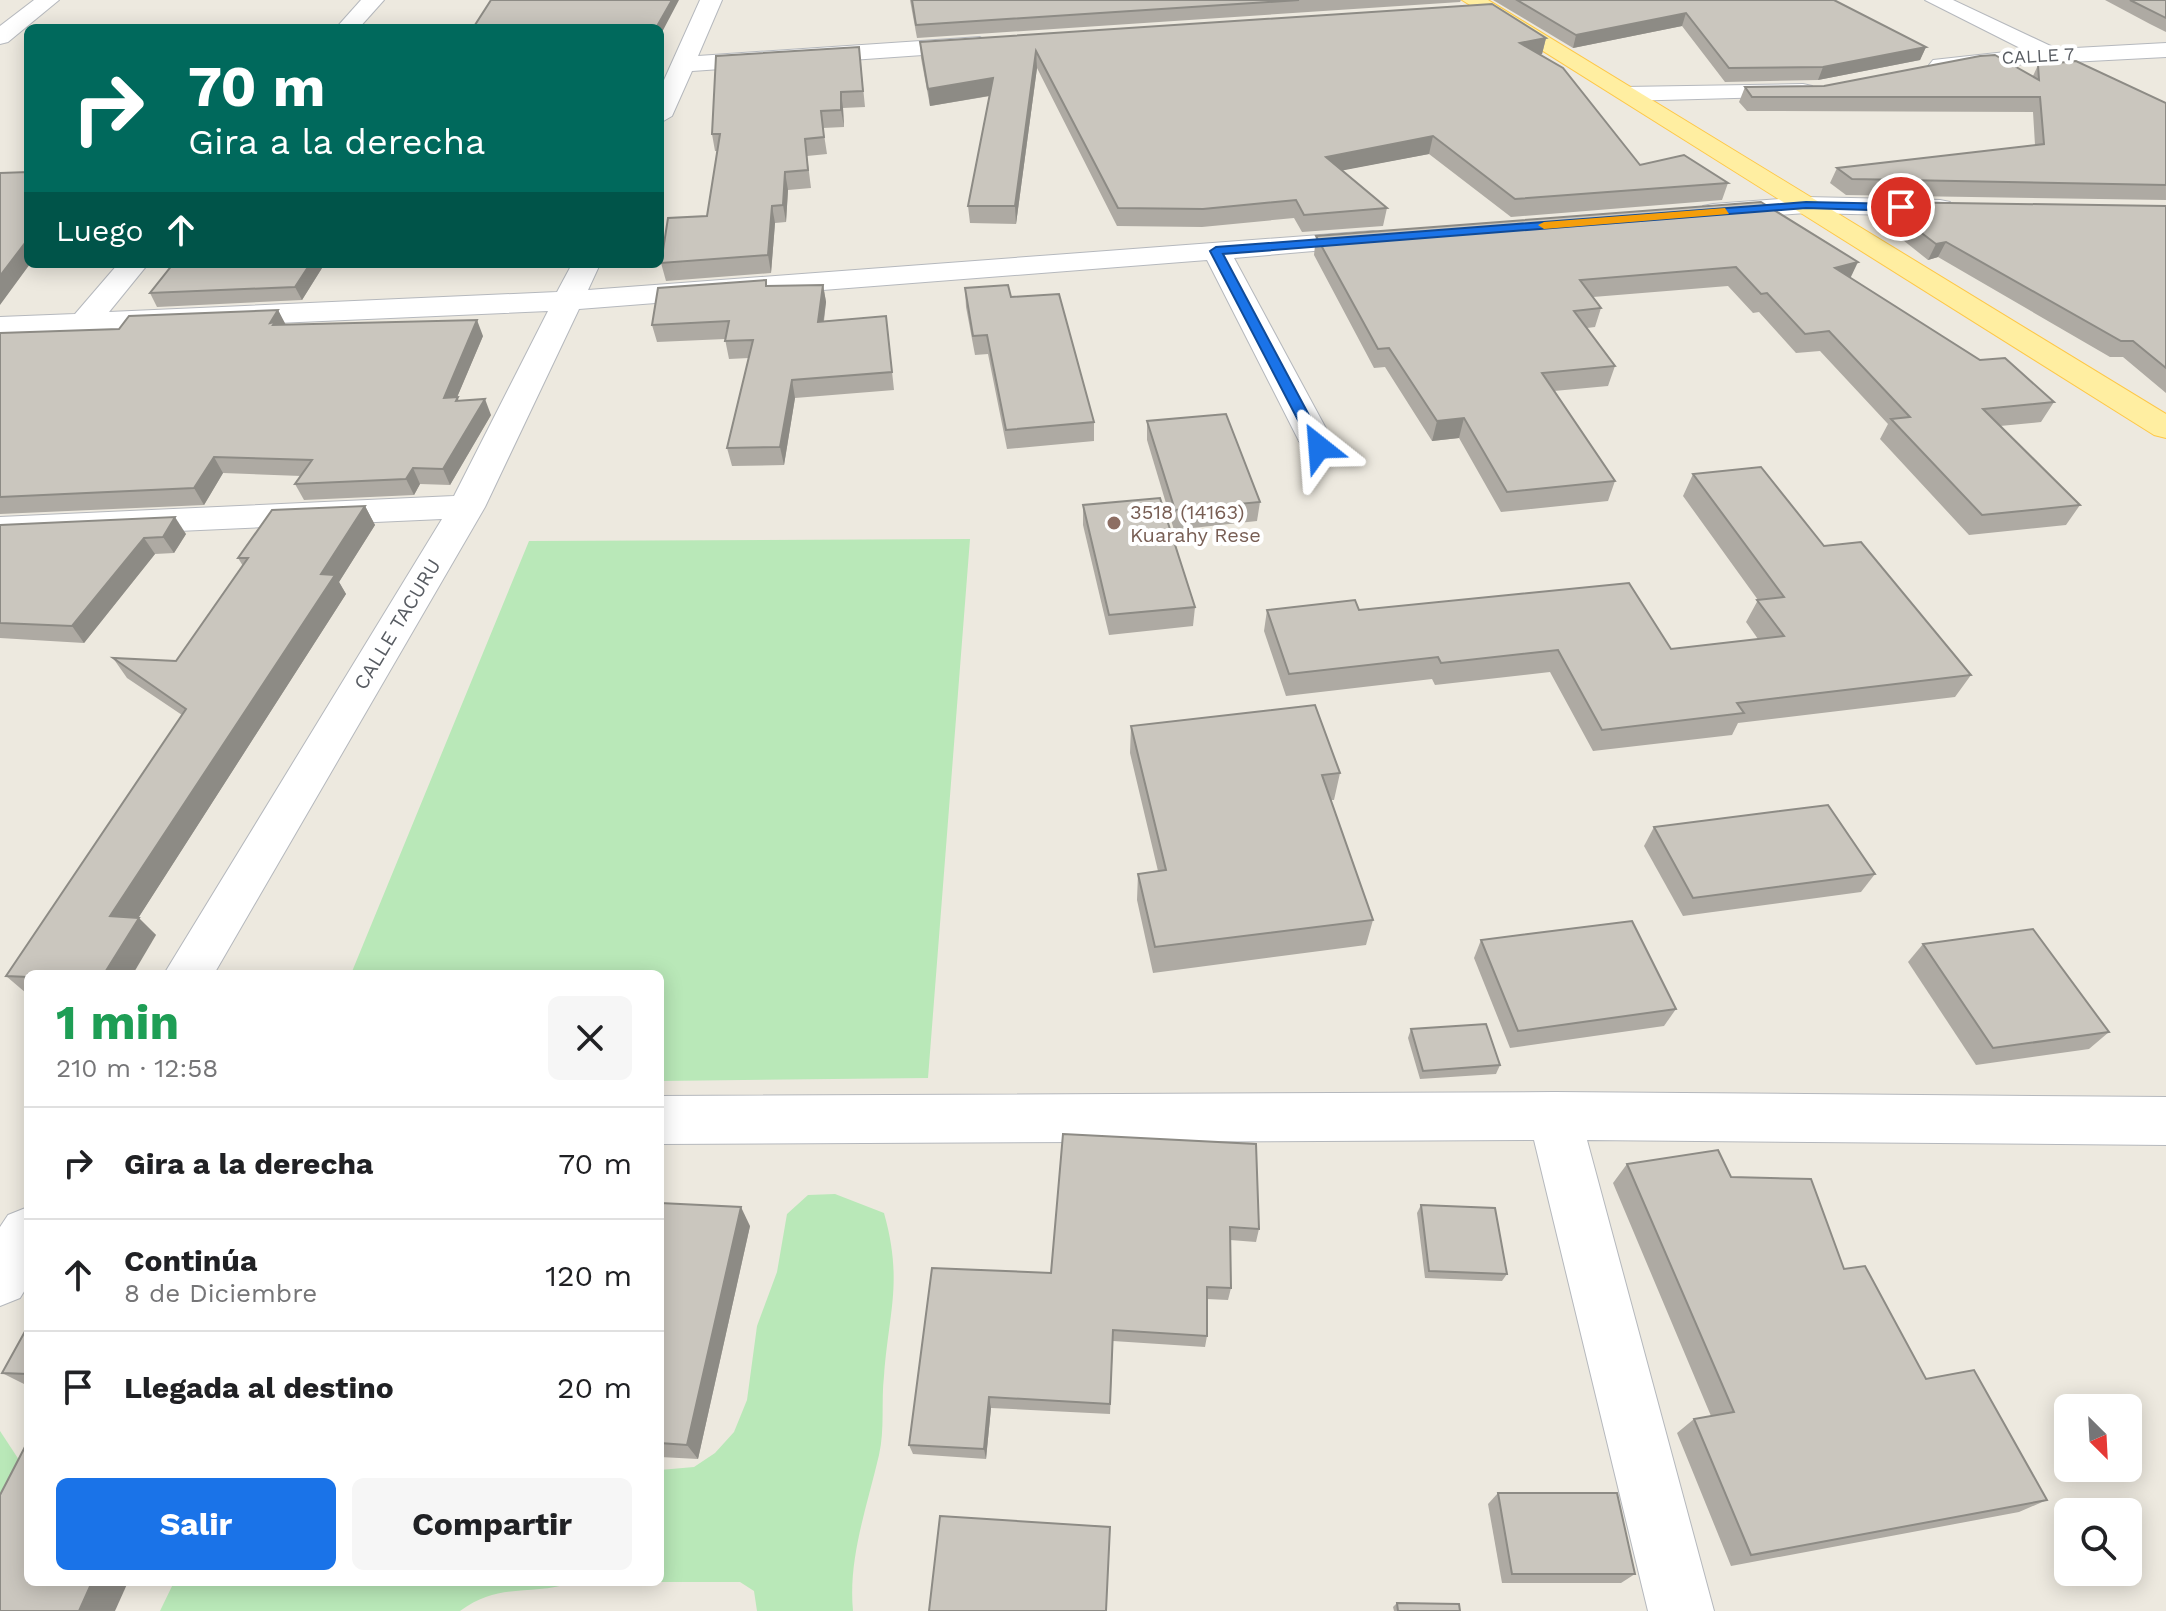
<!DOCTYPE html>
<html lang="es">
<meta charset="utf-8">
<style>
body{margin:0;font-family:"Work Sans",sans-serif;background:#f6f6f6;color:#202124;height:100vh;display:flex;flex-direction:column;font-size:30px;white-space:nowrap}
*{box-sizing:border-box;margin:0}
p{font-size:26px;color:#757577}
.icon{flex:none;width:44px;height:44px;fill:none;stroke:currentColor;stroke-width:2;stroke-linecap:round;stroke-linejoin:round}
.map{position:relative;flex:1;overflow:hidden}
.panel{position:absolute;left:24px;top:970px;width:640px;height:616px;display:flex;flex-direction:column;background:#fff;border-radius:12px;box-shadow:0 4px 20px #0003}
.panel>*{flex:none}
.top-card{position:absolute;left:24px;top:24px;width:640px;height:244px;border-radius:12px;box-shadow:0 4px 20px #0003;background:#00695c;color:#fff;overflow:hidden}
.needle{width:52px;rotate:156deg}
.tools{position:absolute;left:2054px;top:1394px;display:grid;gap:16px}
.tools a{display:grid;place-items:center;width:88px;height:88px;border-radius:12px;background:#fff;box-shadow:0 4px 20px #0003;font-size:40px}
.pin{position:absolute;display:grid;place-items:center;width:68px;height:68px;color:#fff;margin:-34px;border:4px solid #fff;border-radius:50%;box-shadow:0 2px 8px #0007}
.me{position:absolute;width:88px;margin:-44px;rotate:332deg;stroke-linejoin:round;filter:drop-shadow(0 0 6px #0008)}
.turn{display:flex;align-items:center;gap:28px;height:168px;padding:0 32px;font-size:36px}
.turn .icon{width:104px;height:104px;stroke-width:2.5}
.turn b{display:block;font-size:56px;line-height:68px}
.then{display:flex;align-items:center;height:76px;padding:0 32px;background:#0003;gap:16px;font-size:30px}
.round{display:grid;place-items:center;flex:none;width:84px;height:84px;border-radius:12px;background:#f6f6f6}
.head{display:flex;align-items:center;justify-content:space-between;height:136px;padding:0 32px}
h1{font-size:48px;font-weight:700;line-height:60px;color:#1e9e55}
.primary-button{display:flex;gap:16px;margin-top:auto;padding:16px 32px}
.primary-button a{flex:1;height:92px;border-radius:12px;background:#1a73e8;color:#fff;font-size:32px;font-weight:700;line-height:92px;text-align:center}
.primary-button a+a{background:#f6f6f6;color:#202124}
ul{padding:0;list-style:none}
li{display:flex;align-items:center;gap:24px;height:112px;padding:0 32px;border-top:2px solid #e0e0e0}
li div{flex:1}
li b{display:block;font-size:30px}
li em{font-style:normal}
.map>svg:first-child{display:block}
.green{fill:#b9e8b8}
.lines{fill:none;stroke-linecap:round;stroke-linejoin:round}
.minor-casing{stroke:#b5b8bd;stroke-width:2}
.primary-casing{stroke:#fec746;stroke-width:2}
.minor{fill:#fff;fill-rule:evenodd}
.primary{fill:#ffeea1;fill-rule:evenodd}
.wall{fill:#aeaaa3}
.shaded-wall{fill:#8d8b85}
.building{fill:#cac6be;stroke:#8d8b85;stroke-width:2}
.route{fill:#1a73e8;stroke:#114b97;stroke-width:2}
.slow{fill:#f59e0b}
.education-dot{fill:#8d6e63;stroke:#fff;stroke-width:3}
.labels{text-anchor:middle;stroke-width:8;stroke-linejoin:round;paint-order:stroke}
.far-street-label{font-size:18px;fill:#585c62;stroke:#fff}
.education-label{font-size:20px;fill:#785e54;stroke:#fff;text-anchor:start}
.street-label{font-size:20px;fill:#585c62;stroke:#fff}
</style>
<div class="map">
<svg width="2166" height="1611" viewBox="0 0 2166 1611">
<rect width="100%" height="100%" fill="#ede9df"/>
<g class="green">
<polygon points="970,539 928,1078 660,1081 660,974 351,974 529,541"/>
<path d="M835 1194 884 1213C903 1281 889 1310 884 1376 881 1402 885 1429 879 1455 867 1507 848 1558 853 1611H757L754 1591 740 1582H642H660V1470L694 1467 715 1453 734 1432 747 1400 757 1326 777 1272 787 1214 808 1195Z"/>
<polygon points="0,1431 23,1466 0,1537"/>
<path d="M174 1582H574C531 1597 501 1581 460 1611H160Z"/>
</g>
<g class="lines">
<defs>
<g id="minor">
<polygon points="34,0 59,0 8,42 0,44 0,26"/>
<polygon points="361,0 384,0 359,28 336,28"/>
<polygon points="700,0 722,0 698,56 980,37 991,44 980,51 692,71 672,116 660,123 660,89"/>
<polygon points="1925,0 1953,0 2057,49 2166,43 2166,57 1973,67 1941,72 1929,65 1933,60 2024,50"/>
<polygon points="1803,84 1812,86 1815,91 1812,96 1625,101 1613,94 1625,87"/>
<polygon points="1806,197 1940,200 1950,202 1954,208 1950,214 1940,216 1806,213 1713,220 1703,218 1699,212 1703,206 1713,204"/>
<polygon points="1373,231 1383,233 1387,239 1383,245 1234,258 1336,447 1331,454 1319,457 1307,454 1302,447 1207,260 579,309 485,507 214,974 164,974 442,519 0,539 0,517 454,496 548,311 0,335 0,317 75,314 118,264 148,264 109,312 557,292 572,264 600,264 588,290"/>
<polygon points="1554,1092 2166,1097 2166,1145 1587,1140 1714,1611 1648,1611 1534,1140 660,1144 660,1096"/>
<polygon points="28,1207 28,1285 20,1298 0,1306 0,1227 8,1215"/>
</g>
<polygon id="primary" points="1462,0 1488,0 2166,414 2166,438 2154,435"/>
</defs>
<use href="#minor" class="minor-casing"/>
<use href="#primary" class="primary-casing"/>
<use href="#minor" class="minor"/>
<use href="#primary" class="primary"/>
</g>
<g class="wall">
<polygon points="910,0 1461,0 1460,2 917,38"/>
<polygon points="1493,0 1834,0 1926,47 1920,60 1818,80 1725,82 1682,26 1573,48"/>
<polygon points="2105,0 2166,0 2166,32 2150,24"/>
<polygon points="1546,38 1542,54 1540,55 1640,165 1728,183 1722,200 1511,217 1429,154 1342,170 1387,208 1383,226 1302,232 1294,218 1202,227 1117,226 1037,68 1016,224 970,223 968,206 990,96 930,106 921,58 920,42"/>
<polygon points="859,47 865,107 843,108 844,127 823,128 827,154 807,156 811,188 788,190 786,222 775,223 771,273 666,281 661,263 707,216 717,151 715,151 712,134"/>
<polygon points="2038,65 2166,103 2166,200 1846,195 1830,183 1837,168 2035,145 2033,112 1747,111 1739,102 1745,87 1824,86 2033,76"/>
<polygon points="1761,202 1851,278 1980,360 2054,402 2041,422 2000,426 2080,505 2066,525 1969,535 1880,439 1888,424 1820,351 1796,353 1759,312 1753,313 1728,286 1593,297 1601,308 1595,327 1587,328 1615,366 1608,386 1554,391 1615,481 1608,501 1501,512 1459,438 1432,441 1385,367 1374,368 1314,255 1316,236"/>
<polygon points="1881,202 2166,206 2166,393 2123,357 2110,357 1938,257 1928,260 1874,217"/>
<polygon points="173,264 320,264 322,268 302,300 157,307 150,293"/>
<polygon points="766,280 767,286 823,285 826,302 824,321 886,316 894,390 795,398 784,465 732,466 727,448 749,358 729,359 725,339 657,342 652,325"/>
<polygon points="965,288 1011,297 1094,422 1094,441 1007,449 988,354 975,355 966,307"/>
<polygon points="278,310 285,325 483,336 457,397 459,401 491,415 450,485 420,484 414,495 304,500 295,484 301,476 223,473 204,505 0,514 0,333 119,329"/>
<polygon points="1147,421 1260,502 1257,521 1174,530 1147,440"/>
<polygon points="1693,474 1824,546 1971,675 1955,697 1738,723 1732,735 1593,751 1550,672 1435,685 1432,679 1286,696 1264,631 1267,610 1359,610 1671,649 1758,639 1746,622 1758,600 1683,496"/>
<polygon points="1083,505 1195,607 1193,626 1109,635 1083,525"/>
<polygon points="365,506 375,525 339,582 346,594 138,918 156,935 28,974 28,993 26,993 6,976 182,715 127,678 113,658 176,661 243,566 238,558"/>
<polygon points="0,525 186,534 174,553 155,554 84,643 0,638"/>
<polygon points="1131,726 1340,773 1334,800 1331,800 1373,920 1366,945 1153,973 1137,900 1138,874 1158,871 1130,753"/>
<polygon points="1654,827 1875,874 1861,892 1683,916 1644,846"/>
<polygon points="1481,940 1676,1009 1664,1026 1510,1048 1474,958"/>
<polygon points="1923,944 2109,1032 2089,1049 1976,1065 1908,962"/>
<polygon points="1411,1029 1500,1065 1496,1074 1420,1079 1408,1038"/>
<polygon points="1063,1134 1259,1229 1256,1242 1230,1240 1231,1288 1228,1300 1207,1299 1207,1336 1205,1347 1113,1341 1110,1414 991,1408 986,1459 913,1454 909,1445 1051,1273"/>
<polygon points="1627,1164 1731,1177 1844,1269 1926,1379 2047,1500 2019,1512 1731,1566 1677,1433 1694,1419 1711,1416 1613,1183"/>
<polygon points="660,1203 750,1226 698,1459 660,1457"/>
<polygon points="1421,1205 1507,1274 1502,1281 1425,1278 1417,1213"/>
<polygon points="28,1326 28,1386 2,1373"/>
<polygon points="1498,1493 1635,1574 1621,1583 1502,1583 1488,1504"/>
<polygon points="1397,1603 1460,1611 1394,1611 1393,1607"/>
</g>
<g class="shaded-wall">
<polygon points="672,0 679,0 660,36 660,28 656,28"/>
<polygon points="1686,13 1682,26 1573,48 1576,35"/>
<polygon points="1546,38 1542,54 1516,59 1520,43"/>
<polygon points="1926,47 1920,60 1818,80 1823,67"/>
<polygon points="1036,51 1037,68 1016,224 1015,206"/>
<polygon points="993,78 994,95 930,106 928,89"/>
<polygon points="841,92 843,108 844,127 841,110"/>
<polygon points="1433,136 1429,154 1324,174 1326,157"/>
<polygon points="785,172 788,190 786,222 783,205"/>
<polygon points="772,206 775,223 771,273 768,255"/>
<polygon points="28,239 28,264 30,264 0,305 0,276"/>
<polygon points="1946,242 1938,257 1928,260 1936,244"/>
<polygon points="1858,262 1849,281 1835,268"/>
<polygon points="310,264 320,264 322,268 302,300 295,287"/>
<polygon points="823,285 826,302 821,339 818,322"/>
<polygon points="278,310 286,325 281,341 270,323"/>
<polygon points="477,320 483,336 450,414 444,398"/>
<polygon points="792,380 795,398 784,465 780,447"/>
<polygon points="485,399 491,415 450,485 443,469"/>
<polygon points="1464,418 1459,438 1432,441 1437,421"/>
<polygon points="214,457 223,473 204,505 194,488"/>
<polygon points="413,468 420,484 414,495 406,479"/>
<polygon points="365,506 375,525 339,582 346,594 128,934 110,916 321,574"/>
<polygon points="175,517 186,534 174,553 163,537"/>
<polygon points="144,538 155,554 84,643 72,626"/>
<polygon points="139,918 156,935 133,974 104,974"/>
<polygon points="741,1207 750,1226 698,1459 687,1445"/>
<polygon points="989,1397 991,1408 986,1459 984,1449"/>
<polygon points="92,1582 128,1582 115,1611 79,1611"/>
</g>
<g class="building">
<polygon points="491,0 672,0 656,28 473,28"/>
<polygon points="912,0 1299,0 916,25"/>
<polygon points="1517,0 1834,0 1926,47 1823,67 1729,68 1686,13 1576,35"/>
<polygon points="2130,0 2166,0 2166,18"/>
<polygon points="1492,4 1546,38 1520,43 1563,68 1640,165 1684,155 1728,183 1515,199 1433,136 1326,157 1387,208 1304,215 1296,200 1203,209 1118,208 1036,51 1015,206 968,206 993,78 928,89 920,42"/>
<polygon points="859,47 863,91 841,92 841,110 821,111 824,137 805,139 808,170 785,172 783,205 772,206 768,255 661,263 668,218 707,216 720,134 712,134 716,56"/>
<polygon points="1995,55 2039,80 2038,65 2076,61 2166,103 2166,185 1852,179 1837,168 2044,144 2040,97 1752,97 1745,87 1824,86 1980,56"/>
<polygon points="28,172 28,239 0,276 0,173"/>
<polygon points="1761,202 1858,262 1835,268 1980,360 2005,358 2054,402 1983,409 2080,505 1982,515 1891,419 1910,417 1829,331 1805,334 1767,293 1761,294 1736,267 1580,280 1601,308 1574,311 1615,366 1542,373 1615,481 1507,492 1464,418 1437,421 1389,348 1378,349 1316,236"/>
<polygon points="1881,202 2166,206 2166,368 2133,341 2121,341 1946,242 1936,244"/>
<polygon points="173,264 310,264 295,287 150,293"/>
<polygon points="766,280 766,286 823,285 818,322 886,316 892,372 792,380 780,447 727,448 753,340 725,341 729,321 652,325 658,288"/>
<polygon points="1008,285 1011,297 1059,294 1094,422 1006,430 987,335 973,336 965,288"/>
<polygon points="278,310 270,323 275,322 273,325 477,320 444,398 458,397 456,401 485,399 443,469 413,468 406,479 295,484 312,460 214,457 194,488 0,497 0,333 119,329 129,316"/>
<polygon points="1226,414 1260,502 1175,510 1147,421"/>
<polygon points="1761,467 1824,546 1861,542 1971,675 1737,703 1744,713 1602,730 1558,650 1441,663 1438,657 1289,674 1267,610 1355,600 1359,610 1629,583 1671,649 1784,636 1757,600 1784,597 1693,474"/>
<polygon points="1160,498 1195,607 1109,615 1083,505"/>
<polygon points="365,506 321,574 335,575 110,916 139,918 104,974 28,974 28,977 6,976 186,709 113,658 176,661 248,558 238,558 272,510"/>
<polygon points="175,517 163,537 144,538 72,626 0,623 0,525"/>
<polygon points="1315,705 1340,773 1322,775 1373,920 1155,947 1138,874 1166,870 1131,726"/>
<polygon points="1828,805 1875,874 1693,898 1654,827"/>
<polygon points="1632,921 1676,1009 1518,1031 1481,940"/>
<polygon points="2033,929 2109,1032 1993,1048 1923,944"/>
<polygon points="1486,1024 1500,1065 1423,1071 1411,1029"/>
<polygon points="1063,1134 1256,1144 1259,1229 1230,1227 1231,1288 1207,1287 1207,1336 1113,1330 1110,1404 989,1397 984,1449 909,1445 932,1268 1051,1273"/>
<polygon points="1718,1150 1731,1177 1811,1179 1844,1269 1865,1266 1926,1379 1974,1370 2047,1500 1751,1555 1694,1419 1734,1412 1627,1164"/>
<polygon points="660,1203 741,1207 687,1445 660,1443"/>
<polygon points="1421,1205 1495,1208 1507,1274 1429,1271"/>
<polygon points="28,1326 28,1374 2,1373"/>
<polygon points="28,1441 28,1582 92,1582 79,1611 0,1611 0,1495"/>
<polygon points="1498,1493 1617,1493 1635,1574 1512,1574"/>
<polygon points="940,1516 1110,1527 1106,1611 929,1611"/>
<polygon points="1397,1603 1459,1604 1460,1611 1398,1611"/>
</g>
<polygon class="route" points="1806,202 1901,204 1907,207 1901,211 1806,208 1223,254 1326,447 1319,452 1312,447 1210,251 1216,247"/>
<polygon class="slow" points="1725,208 1729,214 1544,229 1538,225 1544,222"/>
<circle class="education-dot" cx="1114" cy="523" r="8"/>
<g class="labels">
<g class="far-street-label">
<text transform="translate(2038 56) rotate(-3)" y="6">CALLE 7</text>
</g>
<g class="education-label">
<text x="1130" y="519">3518 (14163)<tspan x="1130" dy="23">Kuarahy Rese</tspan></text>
</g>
<g class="street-label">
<text transform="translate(397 624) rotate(-59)" y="7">CALLE TACURU</text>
</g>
</g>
</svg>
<div class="tools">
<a><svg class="needle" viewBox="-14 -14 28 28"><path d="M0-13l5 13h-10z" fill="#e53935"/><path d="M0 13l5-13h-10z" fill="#757577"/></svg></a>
<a><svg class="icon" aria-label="search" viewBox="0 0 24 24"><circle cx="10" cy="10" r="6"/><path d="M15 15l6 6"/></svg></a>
</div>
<div class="pin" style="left:1901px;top:207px;background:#d93025"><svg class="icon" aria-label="arrive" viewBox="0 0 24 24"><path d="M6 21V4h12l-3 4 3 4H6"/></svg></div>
<svg class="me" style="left:1319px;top:447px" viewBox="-20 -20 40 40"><path d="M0-17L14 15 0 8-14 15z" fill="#1a73e8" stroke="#fff" stroke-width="4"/></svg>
<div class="top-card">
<div class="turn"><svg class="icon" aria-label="right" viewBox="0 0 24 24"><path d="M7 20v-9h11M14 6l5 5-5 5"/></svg><div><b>70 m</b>Gira a la derecha</div></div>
<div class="then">Luego<svg class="icon" aria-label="ahead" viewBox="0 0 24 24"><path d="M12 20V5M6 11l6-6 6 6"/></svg></div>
</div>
<section class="panel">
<div class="head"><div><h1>1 min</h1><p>210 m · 12:58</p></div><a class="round"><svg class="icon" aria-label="close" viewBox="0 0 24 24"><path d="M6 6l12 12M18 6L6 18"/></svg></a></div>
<ul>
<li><svg class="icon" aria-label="right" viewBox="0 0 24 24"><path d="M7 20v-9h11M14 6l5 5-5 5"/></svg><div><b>Gira a la derecha</b></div><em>70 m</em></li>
<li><svg class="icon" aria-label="ahead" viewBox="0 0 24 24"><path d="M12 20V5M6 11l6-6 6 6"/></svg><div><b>Continúa</b><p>8 de Diciembre</p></div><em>120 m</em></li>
<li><svg class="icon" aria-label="arrive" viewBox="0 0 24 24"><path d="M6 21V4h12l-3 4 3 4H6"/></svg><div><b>Llegada al destino</b></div><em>20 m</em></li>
</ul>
<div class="primary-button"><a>Salir</a><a>Compartir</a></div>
</section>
</div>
